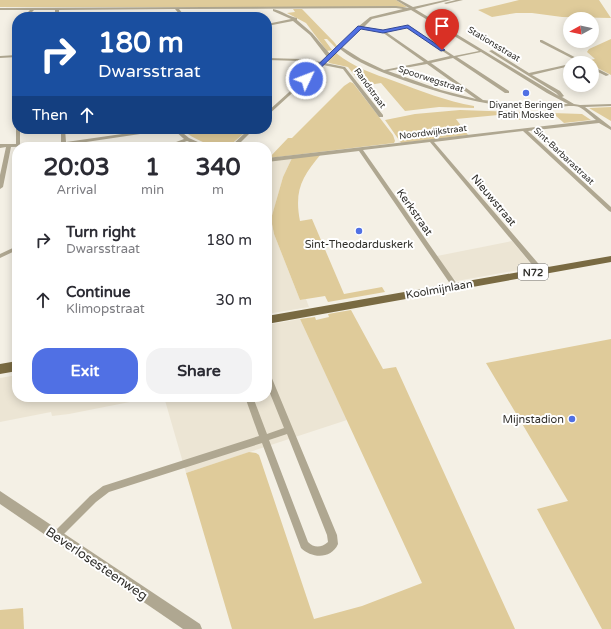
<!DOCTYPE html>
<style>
body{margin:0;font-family:"Varela Round",sans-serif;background:#f2f2f3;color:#2b2b33;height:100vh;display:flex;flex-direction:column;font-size:15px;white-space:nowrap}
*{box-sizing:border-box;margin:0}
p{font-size:13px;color:#7c7c81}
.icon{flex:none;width:22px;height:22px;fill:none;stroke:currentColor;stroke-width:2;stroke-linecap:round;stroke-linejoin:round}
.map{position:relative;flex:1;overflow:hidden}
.sheet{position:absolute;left:12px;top:142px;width:260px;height:260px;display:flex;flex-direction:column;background:#fff;border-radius:16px;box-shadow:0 2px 10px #0003}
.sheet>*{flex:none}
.hud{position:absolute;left:12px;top:12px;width:260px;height:122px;border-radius:16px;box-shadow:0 2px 10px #0003;background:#1a4fa0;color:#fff;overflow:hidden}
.needle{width:26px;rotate:262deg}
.tools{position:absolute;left:563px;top:12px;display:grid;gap:8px}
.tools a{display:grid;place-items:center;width:36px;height:36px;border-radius:50%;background:#fff;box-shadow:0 2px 10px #0003;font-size:20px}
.pin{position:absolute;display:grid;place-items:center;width:34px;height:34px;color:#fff;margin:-41px -17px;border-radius:50% 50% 50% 0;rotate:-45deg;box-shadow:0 0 4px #0007}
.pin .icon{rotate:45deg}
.me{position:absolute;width:44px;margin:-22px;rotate:47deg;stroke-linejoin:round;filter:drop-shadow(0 0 3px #0008)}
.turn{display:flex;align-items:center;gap:14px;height:84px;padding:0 20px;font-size:18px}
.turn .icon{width:52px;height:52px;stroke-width:2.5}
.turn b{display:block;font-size:28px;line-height:34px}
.then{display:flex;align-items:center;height:38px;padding:0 20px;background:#0003;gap:8px;font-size:15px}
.eta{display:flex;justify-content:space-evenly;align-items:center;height:68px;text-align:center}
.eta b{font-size:24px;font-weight:700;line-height:28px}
.action{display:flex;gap:8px;margin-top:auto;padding:8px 20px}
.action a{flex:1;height:46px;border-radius:16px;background:#5070e4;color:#fff;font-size:16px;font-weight:700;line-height:46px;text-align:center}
.action a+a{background:#f2f2f3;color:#2b2b33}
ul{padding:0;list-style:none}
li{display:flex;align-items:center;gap:12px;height:60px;padding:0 20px}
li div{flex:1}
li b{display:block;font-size:15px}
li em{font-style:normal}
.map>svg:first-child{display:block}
.built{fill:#ece5d4}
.green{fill:#dfcb9a}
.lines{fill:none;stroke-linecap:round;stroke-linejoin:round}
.minor{fill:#afa791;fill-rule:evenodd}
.tertiary{fill:#afa791;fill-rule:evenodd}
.primary{fill:#796a42;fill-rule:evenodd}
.route{fill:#5070e4;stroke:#344994}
.poi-dot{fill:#5070e4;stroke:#fff;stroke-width:1.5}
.labels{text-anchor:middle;stroke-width:4;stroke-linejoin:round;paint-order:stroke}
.far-street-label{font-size:9px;fill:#302f2b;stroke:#fff}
.far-poi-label{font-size:9px;fill:#302f2b;stroke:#fff}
.shield{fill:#fff;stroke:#6e6d6b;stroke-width:1}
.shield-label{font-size:10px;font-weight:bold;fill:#302f2b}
.street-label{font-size:11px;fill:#302f2b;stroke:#fff}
.poi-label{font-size:11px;fill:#302f2b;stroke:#fff}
.near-street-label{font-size:13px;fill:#302f2b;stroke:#fff}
</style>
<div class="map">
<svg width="611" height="629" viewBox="0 0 611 629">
<rect width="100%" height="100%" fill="#f4f0e5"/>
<g class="built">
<polygon points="292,158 283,177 271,220 274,234 300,300 306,299 309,307 267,314 267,161"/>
<polygon points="512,241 531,264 530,268 457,281 452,278 437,256"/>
<polygon points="300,319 347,420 186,473 164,397 267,397 267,325"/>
<polygon points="17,375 17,397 155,397 69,414 52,416 51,412 0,422 0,378"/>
</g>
<g class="green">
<polygon points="0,0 396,0 407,7 0,7"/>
<polygon points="519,0 599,0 611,18 562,17 532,13 516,13 492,17 478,10"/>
<polygon points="293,9 302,9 334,42 337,46 336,48 327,39 324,39 332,50 327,51 306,23 287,13 295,12"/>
<polygon points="611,39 611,75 592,65 592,63 585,61 595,59 587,52 589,49"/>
<path d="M336 53C353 67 374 74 394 81 421 91 446 101 474 106V108L439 107 405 111 381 83 363 86 348 67 329 63 328 61Z"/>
<polygon points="350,82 353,83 393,135 395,141 394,143 269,158 288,138 292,138 344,86"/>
<polygon points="611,107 611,121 589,108"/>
<polygon points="460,110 582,114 591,120 564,123 555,115 516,120 509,114 456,119 468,135 401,143 385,120 415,114"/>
<path d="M182 129H249L228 147C213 147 193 140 182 129Z"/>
<path d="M321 154C302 177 294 190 300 221L312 219 344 294 382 287 385 292 328 302 325 296 300 300 274 234 271 219 283 177 292 158Z"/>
<polygon points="351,310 383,369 396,367 515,629 232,629 186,473 249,452 256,453 259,455 314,619 362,606 422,583 300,319 315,317 316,320 329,317 328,314"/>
<polygon points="611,339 611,629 602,629 537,509 568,501 486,363"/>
<polygon points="23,608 24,629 0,629 0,610"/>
</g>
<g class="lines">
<g class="minor">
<path d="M396 0H400L413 7 445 0H451L415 9 559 96 556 93 489 51 492 50 529 73 570 64V66L532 75 560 91 564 96 562 97 574 104 580 105 611 104V106L585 107 611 127V130L599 123 528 131 611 207V212L609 211 523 131 434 142 543 269 544 271 543 273H539L430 142 363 150 457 284 458 286 455 288H453L359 151 267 162V158L596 120C591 116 585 110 579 107 572 104 557 108 548 108 534 108 520 108 506 106 469 102 434 91 400 79 379 71 357 63 340 49L325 63 345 67 383 115V117H379L343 69 323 65 267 116V112L319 65 301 61 267 60V58L301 59 321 62 327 57 310 35 293 21 267 26V24L291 19 273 11V9C281 10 289 17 297 18V20L312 33 330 54 359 28V26L370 17 403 9 396 8 179 9 183 14 189 17 181 16 175 9 59 10V17H55V10H34L27 17H23L30 10H0V8L396 6 409 8ZM411 10 479 51 454 56 409 26 383 30 364 27 372 19ZM362 28 382 32 424 62 384 70 361 59 342 47ZM407 28 450 56 428 61 386 32ZM481 52 547 93 568 104 527 105 483 100 431 63 453 58 505 93H509V91L457 57ZM427 64 476 99 441 90 388 71Z"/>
<polygon points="456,0 463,0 446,4 444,3"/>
<polygon points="540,40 542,40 586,63 581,63 540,42"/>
<polygon points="17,55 17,57 0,58 0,56"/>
<polygon points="592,66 608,74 609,75 606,76 592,69"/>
<polygon points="16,128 20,129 20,144 61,142 61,129 65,129 66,142 157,129 169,129 167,130 66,145 67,147 61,147 61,145 11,147 3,187 0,189 0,175 6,147 0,148 0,144 16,144"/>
<polygon points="173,129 178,129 189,138 209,147 202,147 187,141 171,147 163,147 184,139"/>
<polygon points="249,129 254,129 236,147 230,147"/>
<polygon points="17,246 17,250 0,258 0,254"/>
<path d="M267 373 270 374 271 376 337 535 338 544C331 560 311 558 301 548L262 443 109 492 96 502 59 539 56 541 53 539 51 536 53 533 90 496 103 486 259 436 245 397H253L267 434 284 428 267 386ZM287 434 327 535 328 542C321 548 314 548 308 542L269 440Z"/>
</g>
<polygon class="tertiary" points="0,491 200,624 202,629 183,629 0,504"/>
<g class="primary">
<polygon points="611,256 611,262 267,324 267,316"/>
<polygon points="17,361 17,371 0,374 0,364"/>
</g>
</g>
<polygon class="route" points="408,25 445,50 441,51 407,28 383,33 361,29 308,80 303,79 358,26 383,30"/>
<g class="poi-dot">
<circle cx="526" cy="93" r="4"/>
<circle cx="359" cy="231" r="4"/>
<circle cx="572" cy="419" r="4"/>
</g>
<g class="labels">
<g class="far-street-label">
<text transform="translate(494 44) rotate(31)" y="3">Stationsstraat</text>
<text transform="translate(431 79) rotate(18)" y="3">Spoorwegstraat</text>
<text transform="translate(370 88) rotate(54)" y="3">Randstraat</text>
<text transform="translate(433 132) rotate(-7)" y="3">Noordwijkstraat</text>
<text transform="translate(564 156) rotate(43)" y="3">Sint-Barbarastraat</text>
</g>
<g class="far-poi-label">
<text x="526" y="108">Diyanet Beringen<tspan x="526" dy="10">Fatih Moskee</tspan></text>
</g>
<rect class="shield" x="518" y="264" width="30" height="16" rx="3"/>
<g class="shield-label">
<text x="533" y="276">N72</text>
</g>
<g class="street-label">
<text transform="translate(494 200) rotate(50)" y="4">Nieuwstraat</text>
<text transform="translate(415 212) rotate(55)" y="4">Kerkstraat</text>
<text transform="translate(439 289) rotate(-10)" y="4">Koolmijnlaan</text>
</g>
<g class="poi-label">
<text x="359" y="248">Sint-Theodarduskerk</text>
<text x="564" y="423" text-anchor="end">Mijnstadion</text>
</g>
<g class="near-street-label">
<text transform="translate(97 563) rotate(34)" y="5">Beverlosesteenweg</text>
</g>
</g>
</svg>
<div class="tools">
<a><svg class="needle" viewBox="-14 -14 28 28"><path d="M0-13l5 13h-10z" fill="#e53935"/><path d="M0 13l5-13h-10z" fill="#7c7c81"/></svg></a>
<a><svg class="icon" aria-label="search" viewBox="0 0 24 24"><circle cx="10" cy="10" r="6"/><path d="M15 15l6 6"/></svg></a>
</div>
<div class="pin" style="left:442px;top:50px;background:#d93025"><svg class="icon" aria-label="arrive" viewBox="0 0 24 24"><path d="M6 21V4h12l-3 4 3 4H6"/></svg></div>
<svg class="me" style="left:306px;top:79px" viewBox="-20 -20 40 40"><circle r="17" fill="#5070e4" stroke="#fff" stroke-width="3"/><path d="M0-11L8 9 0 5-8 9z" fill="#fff"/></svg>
<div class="hud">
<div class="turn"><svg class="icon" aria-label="right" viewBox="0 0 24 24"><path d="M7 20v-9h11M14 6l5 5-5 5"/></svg><div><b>180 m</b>Dwarsstraat</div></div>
<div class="then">Then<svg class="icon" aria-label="ahead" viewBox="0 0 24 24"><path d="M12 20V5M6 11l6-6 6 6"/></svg></div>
</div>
<section class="sheet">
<div class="eta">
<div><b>20:03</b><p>Arrival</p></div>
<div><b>1</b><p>min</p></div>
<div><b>340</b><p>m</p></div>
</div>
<ul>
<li><svg class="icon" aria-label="right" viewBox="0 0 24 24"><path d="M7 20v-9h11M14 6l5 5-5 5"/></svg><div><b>Turn right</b><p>Dwarsstraat</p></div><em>180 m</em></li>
<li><svg class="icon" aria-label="ahead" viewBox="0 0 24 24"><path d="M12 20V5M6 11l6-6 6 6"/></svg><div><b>Continue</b><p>Klimopstraat</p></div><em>30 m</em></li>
</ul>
<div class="action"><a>Exit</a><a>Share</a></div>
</section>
</div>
